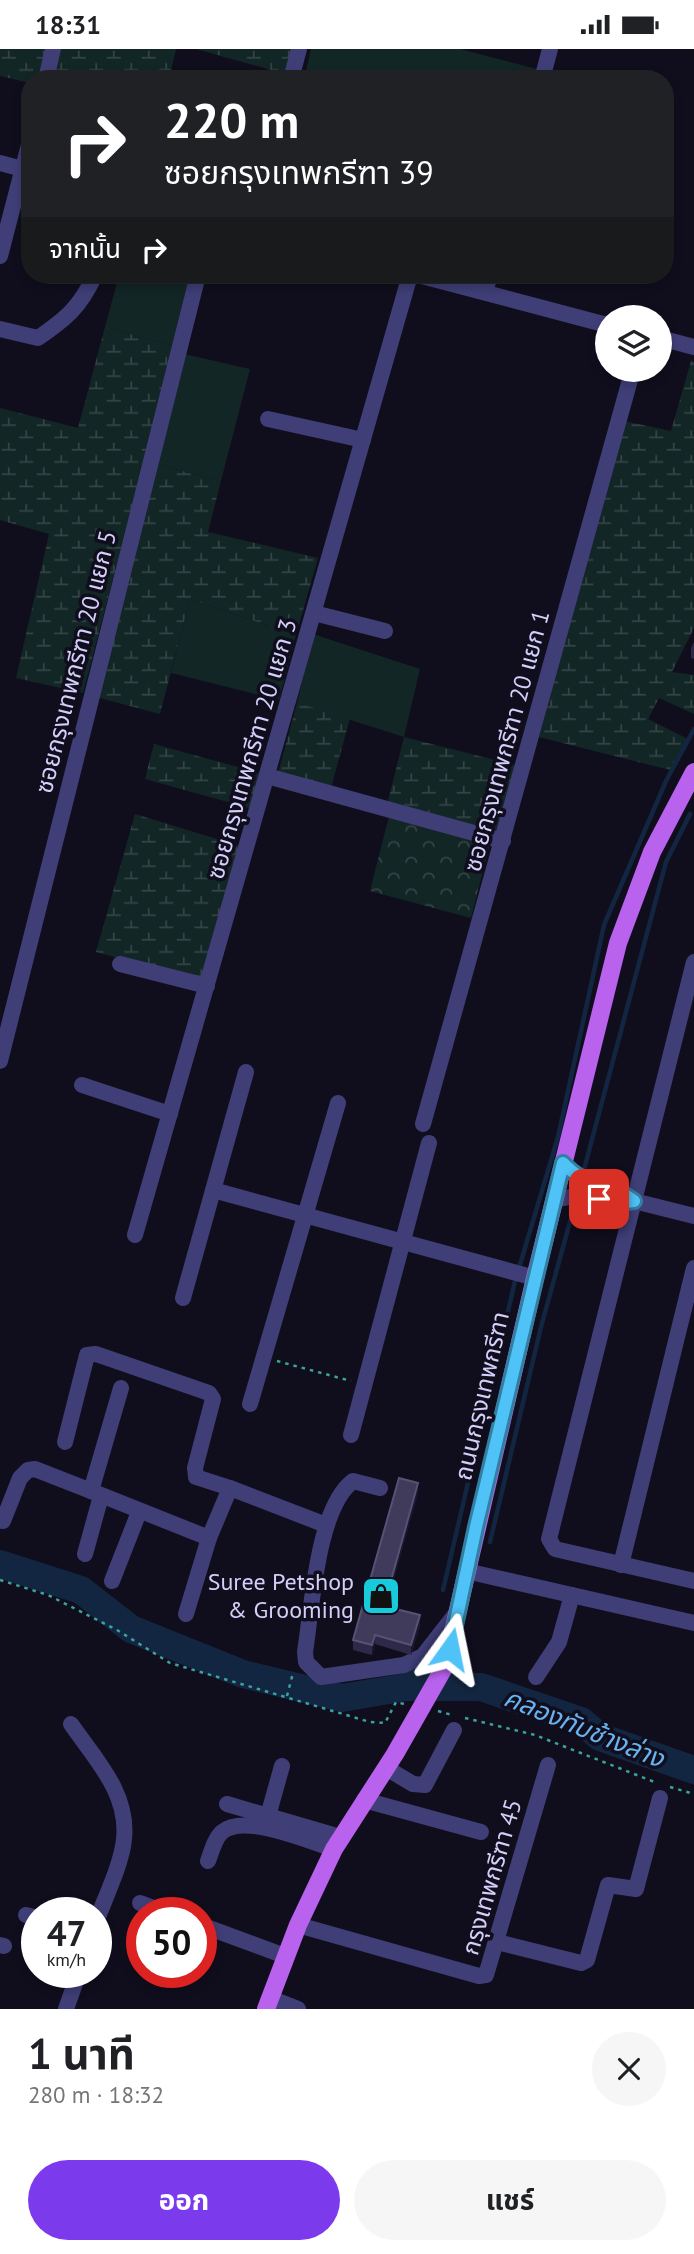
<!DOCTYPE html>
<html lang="th">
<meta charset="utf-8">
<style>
body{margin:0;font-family:"PT Sans","Noto Sans Thai",sans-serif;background:#f6f6f6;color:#202124;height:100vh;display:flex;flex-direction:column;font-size:26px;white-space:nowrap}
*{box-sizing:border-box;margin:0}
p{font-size:23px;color:#757577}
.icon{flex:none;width:38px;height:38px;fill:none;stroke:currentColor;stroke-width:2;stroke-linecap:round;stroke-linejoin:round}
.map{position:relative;height:1960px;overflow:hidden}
.details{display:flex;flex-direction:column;background:#fff;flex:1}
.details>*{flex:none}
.top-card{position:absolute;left:21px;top:21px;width:653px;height:214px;border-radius:28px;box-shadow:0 4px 10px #0003;background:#202124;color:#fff;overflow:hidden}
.buttons{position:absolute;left:595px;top:256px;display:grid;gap:14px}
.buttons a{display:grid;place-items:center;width:77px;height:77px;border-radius:50%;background:#fff;box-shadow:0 4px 10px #0003;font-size:35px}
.speed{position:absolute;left:21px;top:1848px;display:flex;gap:14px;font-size:35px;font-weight:700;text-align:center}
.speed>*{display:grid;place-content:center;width:91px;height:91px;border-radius:50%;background:#fff;box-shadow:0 4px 10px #0003;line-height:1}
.speed small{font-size:18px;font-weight:400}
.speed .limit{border:10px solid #d22;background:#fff;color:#111}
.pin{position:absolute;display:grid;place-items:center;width:60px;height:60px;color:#fff;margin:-30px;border-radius:14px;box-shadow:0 4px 10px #0006}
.me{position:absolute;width:77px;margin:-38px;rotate:12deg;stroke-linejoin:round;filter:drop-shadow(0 0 5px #0008)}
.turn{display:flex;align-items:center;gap:24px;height:147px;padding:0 28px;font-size:32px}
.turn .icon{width:91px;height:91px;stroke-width:2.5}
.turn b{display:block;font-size:49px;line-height:60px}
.then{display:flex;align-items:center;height:66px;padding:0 28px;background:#0003;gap:14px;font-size:26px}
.round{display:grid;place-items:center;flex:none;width:74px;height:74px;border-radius:37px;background:#f6f6f6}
.overview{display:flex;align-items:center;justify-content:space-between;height:119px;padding:0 28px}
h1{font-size:42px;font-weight:700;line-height:52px}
.button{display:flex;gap:14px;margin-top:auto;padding:14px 28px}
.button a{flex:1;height:80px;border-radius:42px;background:#7c3aed;color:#fff;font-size:28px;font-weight:700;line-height:80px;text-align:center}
.button a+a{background:#f6f6f6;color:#202124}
.status{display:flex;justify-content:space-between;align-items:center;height:49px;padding:0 35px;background:#fff;direction:ltr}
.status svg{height:19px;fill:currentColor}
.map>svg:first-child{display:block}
.grass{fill:#122625}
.forest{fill:url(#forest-crowns)}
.wetland{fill:url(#wetland-marsh)}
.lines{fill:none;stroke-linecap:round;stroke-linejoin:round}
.stream{stroke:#132641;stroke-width:4.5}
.canal{stroke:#132641;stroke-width:16}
.river{stroke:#132641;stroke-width:28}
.path{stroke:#3aa39b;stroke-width:2.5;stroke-dasharray:3.5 5;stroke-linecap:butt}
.minor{stroke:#3f3e77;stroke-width:16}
.major{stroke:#b862ee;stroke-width:18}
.wall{fill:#2e2948}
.shaded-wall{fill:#1b162f}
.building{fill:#403a5b;stroke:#575274;stroke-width:2}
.route-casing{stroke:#337fa1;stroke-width:18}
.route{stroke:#4fc3f7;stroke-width:12}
.labels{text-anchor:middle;stroke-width:7;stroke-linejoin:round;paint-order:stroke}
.street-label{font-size:24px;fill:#d3cffa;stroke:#100e1d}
.poi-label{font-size:24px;fill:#d3cffa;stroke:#100e1d;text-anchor:end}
.water-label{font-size:26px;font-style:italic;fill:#68b2ef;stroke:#100e1d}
</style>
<div class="status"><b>18:31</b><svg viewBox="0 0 49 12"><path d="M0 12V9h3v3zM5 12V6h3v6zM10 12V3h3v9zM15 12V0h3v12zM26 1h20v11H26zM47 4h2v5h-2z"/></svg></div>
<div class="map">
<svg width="694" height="1960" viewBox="0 0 694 1960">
<defs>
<pattern id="forest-crowns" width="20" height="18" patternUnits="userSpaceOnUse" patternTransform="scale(1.75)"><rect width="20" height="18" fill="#122625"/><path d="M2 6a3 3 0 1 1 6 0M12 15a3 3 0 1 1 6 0" fill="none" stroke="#344446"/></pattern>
<pattern id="wetland-marsh" width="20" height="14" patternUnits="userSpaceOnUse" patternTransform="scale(1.75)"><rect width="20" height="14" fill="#122625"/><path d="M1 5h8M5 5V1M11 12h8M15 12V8" fill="none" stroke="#344446"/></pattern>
</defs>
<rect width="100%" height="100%" fill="#100e1d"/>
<g class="grass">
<polygon points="311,0 460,0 541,21 538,30 304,30"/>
<polygon points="119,226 192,226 174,297 105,278"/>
<polygon points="184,305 250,320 221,432 156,415"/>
<polygon points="190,550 296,586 279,651 171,624"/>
<polygon points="313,585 420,620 404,688 297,654"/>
</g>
<polygon class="forest" points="389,767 490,794 471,869 370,842"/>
<g class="wetland">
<polygon points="0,0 46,0 37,30 30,30 30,34 0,27"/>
<polygon points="61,0 176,0 169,30 54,30"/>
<polygon points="196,0 292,0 286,25"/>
<polygon points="105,278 174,297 83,644 16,629 49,485 0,471 0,359 78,379"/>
<polygon points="691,312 694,313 694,579 672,623 694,626 694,665 659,649 648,670 688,690 670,721 539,688 624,372 671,382"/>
<polygon points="156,415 221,432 208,483 318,509 296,586 190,550 160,665 96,648"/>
<polygon points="297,654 350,669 331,739 278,724"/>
<polygon points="404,688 515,716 496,785 388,752"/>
<polygon points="154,695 263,725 253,760 145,730"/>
<polygon points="135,765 243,798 205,932 96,903"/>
</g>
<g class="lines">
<g class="stream">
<polyline points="578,1143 666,813 690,765"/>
<polyline points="519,1219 558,1088 604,876 666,732 694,680"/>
<polyline points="490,1493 541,1278 576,1151"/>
<polyline points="443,1541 516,1228"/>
<polyline points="455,1638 464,1600"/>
</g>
<polyline class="canal" points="406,1638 412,1621"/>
<polyline class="river" points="0,1515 81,1541 131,1580 243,1625 342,1649 406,1638 481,1638 581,1672 600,1688 694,1721"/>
<g class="path">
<polyline points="277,1312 351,1332"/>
<polyline points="0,1531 48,1546 117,1581 170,1614 370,1673 385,1674 396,1653 404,1655"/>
<polyline points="287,1647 293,1624"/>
<polyline points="438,1662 452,1666"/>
<polyline points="465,1669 535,1686 657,1734"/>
<polyline points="670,1738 694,1745"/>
</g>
<g class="minor">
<polyline points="46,30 53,0"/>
<polyline points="291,30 299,0"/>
<polyline points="542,30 550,0"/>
<polyline points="0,114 30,122"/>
<polyline points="0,207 30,92"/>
<polyline points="418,226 607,276"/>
<polyline points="485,243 490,226"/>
<path d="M0 280 38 289C67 269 80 258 95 226"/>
<polyline points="660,289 694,298"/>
<polyline points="268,370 363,391"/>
<polyline points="314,564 385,582"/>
<polyline points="267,727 503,792"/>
<polyline points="694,913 549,1490 555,1500 694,1532"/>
<polyline points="120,915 207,937"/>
<polyline points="0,1012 198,226"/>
<polyline points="82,1036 170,1065"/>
<polyline points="423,1075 633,320"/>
<path d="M563 1114C587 1141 608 1132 634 1152"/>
<polyline points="213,1141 535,1229"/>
<polyline points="554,1151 580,1146 617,1154 634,1152 694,1167"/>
<polyline points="135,1186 410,226"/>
<polyline points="183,1249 246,1023"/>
<polyline points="121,1339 91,1442 209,1489 230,1439 326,1476"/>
<polyline points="250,1355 338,1054"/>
<polyline points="351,1386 429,1094"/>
<polyline points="65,1393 87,1306 96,1305 209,1344 213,1350 195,1419 196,1428 230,1439"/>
<path d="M380 1439 353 1432C317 1459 312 1559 305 1603L306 1613 321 1628 404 1616 423 1607 458 1562"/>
<polyline points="3,1472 20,1429 28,1421 35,1420 91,1442"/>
<polyline points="85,1505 101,1447"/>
<polyline points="621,1516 694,1219"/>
<polyline points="466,1522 694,1574"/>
<polyline points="112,1532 139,1463"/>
<polyline points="186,1565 209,1489"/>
<polyline points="536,1628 559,1593 572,1546"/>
<path d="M71 1675C95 1710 129 1744 124 1790 122 1814 105 1849 96 1873"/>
<polyline points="386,1719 413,1735 425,1736 454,1681"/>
<polyline points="364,1751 481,1783"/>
<polyline points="227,1755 340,1788"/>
<polyline points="268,1767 282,1717"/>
<path d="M208 1812C211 1804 215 1789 222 1783 245 1764 308 1792 334 1800"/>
<polyline points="140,1854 167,1864"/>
<polyline points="26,1866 37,1869"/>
<polyline points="201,1876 285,1907"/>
<polyline points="298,1876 479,1927 486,1926 548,1716"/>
<polyline points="497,1893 581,1914 587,1911 608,1836 636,1840 660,1749"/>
<polyline points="0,1896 4,1897"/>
<polyline points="270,1949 298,1960"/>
<polyline points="66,1960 79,1923"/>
</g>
<polyline class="major" points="266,1960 298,1876 334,1800 395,1705 445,1617 535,1229 618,894 652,803 694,723"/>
</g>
<g class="wall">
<polygon points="694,593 694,610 691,609 691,599"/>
<polygon points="418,1444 386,1557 420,1576 411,1606 375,1595 372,1606 353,1601 353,1591"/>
</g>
<g class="shaded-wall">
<polygon points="418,1434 418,1444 384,1566 384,1557"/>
<polygon points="420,1566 420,1576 411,1606 411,1596"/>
<polygon points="375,1586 375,1595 372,1606 372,1596"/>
</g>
<polygon class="building" points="399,1429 418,1434 384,1557 420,1566 411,1596 375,1586 372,1596 353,1591"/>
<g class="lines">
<defs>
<path id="route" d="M450 1600 476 1478 563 1114C587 1140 608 1132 634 1152L617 1154 599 1150"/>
</defs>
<use href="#route" class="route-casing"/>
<use href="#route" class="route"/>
</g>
<defs>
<symbol id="shop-square" viewBox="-11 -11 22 22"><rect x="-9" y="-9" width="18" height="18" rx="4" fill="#18cbdc" stroke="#100e1d"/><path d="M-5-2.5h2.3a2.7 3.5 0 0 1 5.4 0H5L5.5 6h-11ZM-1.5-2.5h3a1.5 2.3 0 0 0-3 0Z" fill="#111"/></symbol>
</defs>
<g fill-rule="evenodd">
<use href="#shop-square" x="359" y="1525" width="44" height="44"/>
</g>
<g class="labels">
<g class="street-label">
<text transform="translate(76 613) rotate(-76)" y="8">ซอยกรุงเทพกรีฑา 20 แยก 5</text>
<text transform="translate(507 692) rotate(-75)" y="8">ซอยกรุงเทพกรีฑา 20 แยก 1</text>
<text transform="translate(252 700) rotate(-74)" y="8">ซอยกรุงเทพกรีฑา 20 แยก 3</text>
<text transform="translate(482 1347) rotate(-77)" y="8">ถนนกรุงเทพกรีฑา</text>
<text transform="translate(492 1828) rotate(-74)" y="8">กรุงเทพกรีฑา 45</text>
</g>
<g class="poi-label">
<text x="354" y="1541">Suree Petshop<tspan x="354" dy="28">&amp; Grooming</tspan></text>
</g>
<g class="water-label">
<text transform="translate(584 1679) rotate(22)" y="9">คลองทับช้างล่าง</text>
</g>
</g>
</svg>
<div class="buttons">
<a><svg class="icon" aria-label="layers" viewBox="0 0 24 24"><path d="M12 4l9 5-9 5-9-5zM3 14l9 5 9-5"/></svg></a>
</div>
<div class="speed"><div>47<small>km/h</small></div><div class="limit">50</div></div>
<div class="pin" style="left:599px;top:1150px;background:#d93025"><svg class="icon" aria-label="arrive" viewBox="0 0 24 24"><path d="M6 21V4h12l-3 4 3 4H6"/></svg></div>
<svg class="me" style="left:450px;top:1600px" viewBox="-20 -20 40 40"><path d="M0-17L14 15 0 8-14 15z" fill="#4fc3f7" stroke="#fff" stroke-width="4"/></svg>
<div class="top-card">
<div class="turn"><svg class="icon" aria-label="right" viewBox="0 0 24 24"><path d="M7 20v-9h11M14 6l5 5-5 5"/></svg><div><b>220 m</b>ซอยกรุงเทพกรีฑา 39</div></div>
<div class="then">จากนั้น<svg class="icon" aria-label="right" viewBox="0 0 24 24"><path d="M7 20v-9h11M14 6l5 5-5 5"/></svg></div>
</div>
</div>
<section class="details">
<div class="overview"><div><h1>1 นาที</h1><p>280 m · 18:32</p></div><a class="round"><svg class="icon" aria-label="close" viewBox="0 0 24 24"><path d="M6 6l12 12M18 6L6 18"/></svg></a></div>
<div class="button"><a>ออก</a><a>แชร์</a></div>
</section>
